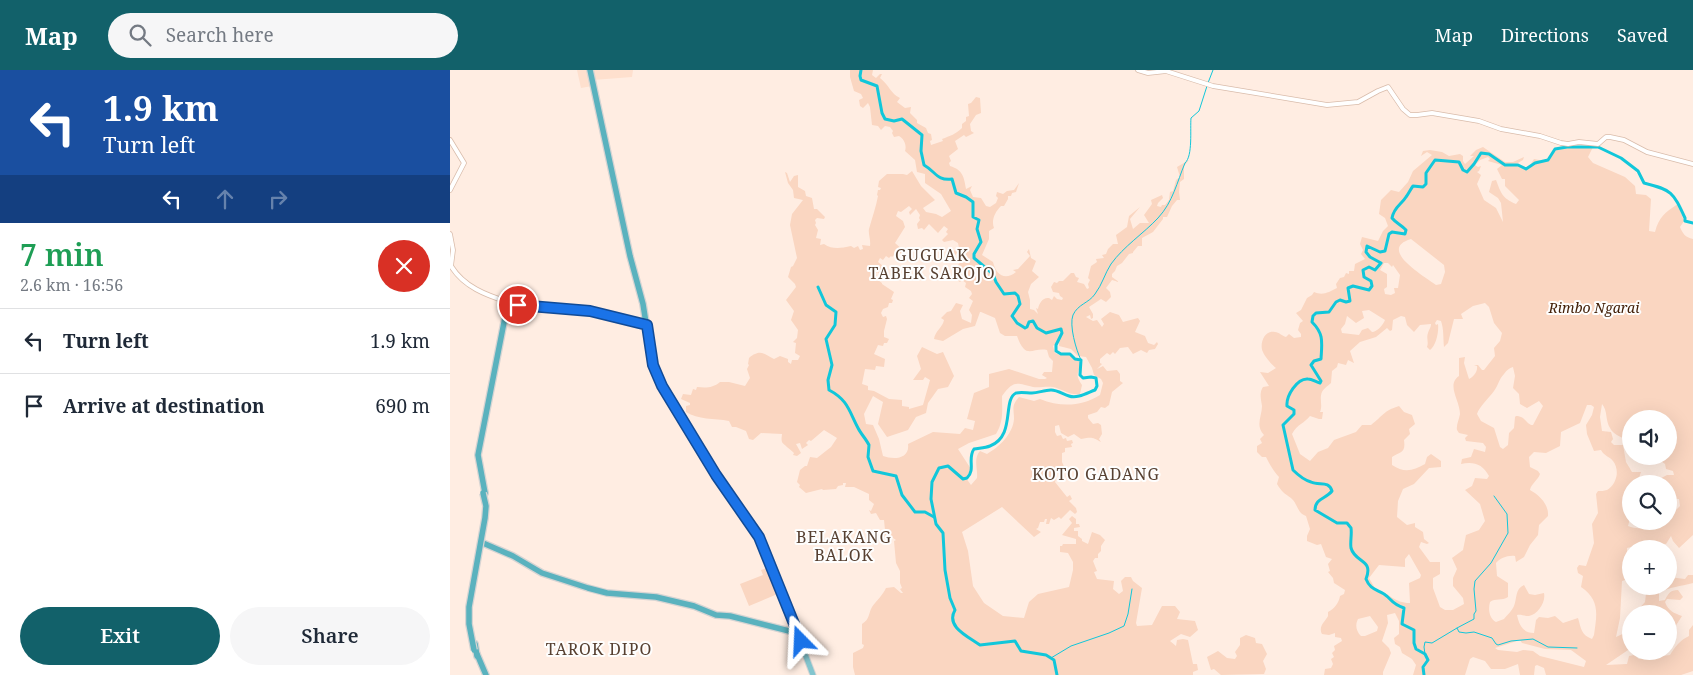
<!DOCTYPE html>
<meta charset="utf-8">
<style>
body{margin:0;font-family:"Noto Serif",serif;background:#f6f6f7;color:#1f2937;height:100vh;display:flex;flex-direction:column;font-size:19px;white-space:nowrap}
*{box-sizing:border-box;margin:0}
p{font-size:16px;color:#747a83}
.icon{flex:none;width:28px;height:28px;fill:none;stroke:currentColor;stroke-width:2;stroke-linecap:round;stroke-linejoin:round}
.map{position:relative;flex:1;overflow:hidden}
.details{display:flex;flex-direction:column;background:#fff;width:450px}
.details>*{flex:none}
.guide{background:#1a4fa0;color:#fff;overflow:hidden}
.buttons{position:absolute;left:1172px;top:340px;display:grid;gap:10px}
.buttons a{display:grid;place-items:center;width:55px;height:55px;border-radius:50%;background:#fff;box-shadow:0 5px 20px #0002;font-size:25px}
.pin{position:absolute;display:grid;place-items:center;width:42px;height:42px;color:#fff;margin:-21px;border:2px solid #fff;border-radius:50%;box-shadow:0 1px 5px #0007}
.me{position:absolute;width:55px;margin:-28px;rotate:339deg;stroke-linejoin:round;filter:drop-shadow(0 0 4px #0008)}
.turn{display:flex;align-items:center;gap:18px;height:105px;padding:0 20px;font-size:22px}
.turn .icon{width:65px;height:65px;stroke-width:2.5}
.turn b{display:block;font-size:35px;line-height:42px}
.lanes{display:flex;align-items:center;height:48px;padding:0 20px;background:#0003;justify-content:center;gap:25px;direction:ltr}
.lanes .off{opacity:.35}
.round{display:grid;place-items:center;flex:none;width:52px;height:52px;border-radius:26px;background:#f6f6f7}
.head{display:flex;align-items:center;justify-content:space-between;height:85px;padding:0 20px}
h1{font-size:30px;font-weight:600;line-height:38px;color:#1e9e55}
.button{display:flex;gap:10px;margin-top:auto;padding:10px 20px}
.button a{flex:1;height:58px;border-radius:30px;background:#12616a;color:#fff;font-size:20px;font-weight:600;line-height:58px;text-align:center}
.button a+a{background:#f6f6f7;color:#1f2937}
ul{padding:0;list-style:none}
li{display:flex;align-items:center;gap:15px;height:65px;padding:0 20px;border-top:1px solid #e0e1e3}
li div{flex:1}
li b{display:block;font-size:19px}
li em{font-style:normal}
header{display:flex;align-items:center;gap:30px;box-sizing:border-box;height:70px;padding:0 25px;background:#12616a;color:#fff}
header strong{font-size:24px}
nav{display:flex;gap:28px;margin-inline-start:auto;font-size:18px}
.search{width:350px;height:45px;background:#f6f6f7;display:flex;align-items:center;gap:12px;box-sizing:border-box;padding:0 18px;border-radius:28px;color:#747a83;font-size:19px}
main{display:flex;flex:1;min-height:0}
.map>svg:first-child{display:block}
.built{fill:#fee0ce}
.green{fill:#fad6c1;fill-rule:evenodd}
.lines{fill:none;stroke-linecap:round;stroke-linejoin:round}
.stream{stroke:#11c7da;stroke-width:1}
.river{stroke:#11c7da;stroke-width:3}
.secondary-casing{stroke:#d9bcab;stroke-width:5.5}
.primary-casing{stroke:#d6d4d3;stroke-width:7}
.trunk-casing{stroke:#d6d4d3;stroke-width:8}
.secondary{stroke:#fff;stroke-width:4}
.primary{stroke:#83c5ce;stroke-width:5}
.trunk{stroke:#5ab2be;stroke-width:5.5}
.trunk-bridge-casing{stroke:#d6d4d3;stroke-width:8;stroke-linecap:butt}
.trunk-bridge{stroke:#5ab2be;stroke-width:5.5}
.route-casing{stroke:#114b97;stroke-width:12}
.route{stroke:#1a73e8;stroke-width:9}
.labels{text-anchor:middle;stroke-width:4;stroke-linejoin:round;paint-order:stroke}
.park-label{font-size:14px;font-style:italic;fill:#432008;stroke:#fefefe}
.quarter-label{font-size:16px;letter-spacing:1px;fill:#574031;stroke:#fefefe}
</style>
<header>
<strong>Map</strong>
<div class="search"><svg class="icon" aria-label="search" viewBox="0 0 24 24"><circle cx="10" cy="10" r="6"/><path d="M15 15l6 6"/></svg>Search here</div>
<nav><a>Map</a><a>Directions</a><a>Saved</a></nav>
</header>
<main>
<section class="details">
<div class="guide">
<div class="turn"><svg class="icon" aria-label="left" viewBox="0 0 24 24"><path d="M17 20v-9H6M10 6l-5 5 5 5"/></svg><div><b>1.9 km</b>Turn left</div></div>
<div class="lanes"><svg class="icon" aria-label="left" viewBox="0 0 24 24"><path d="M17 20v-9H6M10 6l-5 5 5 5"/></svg><svg class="icon off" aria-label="ahead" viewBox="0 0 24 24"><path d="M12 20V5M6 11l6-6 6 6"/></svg><svg class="icon off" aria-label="right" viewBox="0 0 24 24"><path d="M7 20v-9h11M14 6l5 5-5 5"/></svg></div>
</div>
<div class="head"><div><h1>7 min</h1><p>2.6 km · 16:56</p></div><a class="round" style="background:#d93025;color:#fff"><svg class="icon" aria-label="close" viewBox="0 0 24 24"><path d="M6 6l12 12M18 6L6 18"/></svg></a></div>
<ul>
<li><svg class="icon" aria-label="left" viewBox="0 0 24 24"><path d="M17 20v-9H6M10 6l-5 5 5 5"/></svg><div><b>Turn left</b></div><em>1.9 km</em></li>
<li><svg class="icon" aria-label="arrive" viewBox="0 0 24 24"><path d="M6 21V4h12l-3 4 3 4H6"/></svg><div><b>Arrive at destination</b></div><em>690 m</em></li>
</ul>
<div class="button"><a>Exit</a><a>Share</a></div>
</section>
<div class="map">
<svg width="1243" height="605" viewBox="0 0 1243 605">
<rect width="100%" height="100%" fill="#ffede2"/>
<g class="built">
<polygon points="127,0 138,0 142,16 131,18"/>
<polygon points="141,0 183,0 182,7 143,10"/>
</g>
<g class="green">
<path d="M400 0H423L422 5 426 8 430 4H432L430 8C439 15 441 24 450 28L447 32 455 38 461 37 460 43 467 50V53L476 58 478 63 481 64 482 70 480 71 481 75 493 71 492 69C500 66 506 64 512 58V54L516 51V47L519 46 518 34 521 33 526 27 530 28 531 43 526 45 520 54 521 61 524 63 516 67 514 65 505 71 508 79 499 86 501 91 499 93 500 96C513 100 514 107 516 119L522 116 520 120 523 127 531 128 536 136 540 137 546 133 548 128 546 126 547 122 553 124 557 121 564 120 569 113 566 122 562 123 561 126H558V129L554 136H551C545 142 541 150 544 158L539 161V169L532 185 543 192C546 205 555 211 566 202L563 200 568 199 580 186 577 182 579 179 581 188 586 191 582 201 589 207 581 214 578 222 580 230V239L584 240 588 244 586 238 588 239C589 233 593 227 599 228L602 230 604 226 607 229 612 230 613 228 610 226 609 223 603 222 601 217 604 212 607 213 609 211H613L621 203H624L626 207 629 208 627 212 634 214 637 219 639 218 638 214 640 210 638 208 641 196 647 192 646 189 654 188 652 185 656 184 658 179 663 174H668L666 165 677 157 679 146 690 137 680 149 683 159 690 153H699L694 145 702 134 701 130 712 125 713 128 708 133 707 136 711 137 712 135H715L719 130 720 122 723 121 726 110 730 107 727 97 739 90 734 96V109L730 112 729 122 730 130H727L722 136 717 147H713V149L703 162 692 168V176H688L683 182V183L679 184 672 193 667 196 665 201 662 204V207L669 212 662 210 656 218 660 222 661 227 656 232 651 229 639 237 643 244V248L641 249 640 245 636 247 643 251 647 250 652 257 654 254 651 249 660 242 669 245 673 252 688 248 690 251 685 262 695 266 698 273 704 275 707 272 708 274 705 279 699 280 697 283 691 280 683 284 678 277 670 278 665 284 663 282 660 285 657 283 650 289V293L652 294 647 299 653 296 657 301 667 300 670 304V311L673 313 662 322 659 335 655 338 651 337 647 342 638 345V348L643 354 648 353 651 355 652 364 649 369 651 372C642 367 642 367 631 369L624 364 618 367 611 363 609 355 605 356V362L607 366 611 365 613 369 616 368 617 371 622 370 623 373 621 374 622 377 615 378V382L612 383V392L615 399 613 403 604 402 603 409H606L605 412 617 427 620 425 622 429 619 431 626 438 627 442 625 444 620 440 611 449 609 447 604 450 601 448 599 454H596L597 449H595L594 452H590L588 458 586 459 591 462 584 467 552 437 512 462 518 481 523 516 534 533 553 546 574 548 579 532 588 524 619 517 623 500V492L618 483 610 482V476H612L613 474H626V469L612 465 622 453 619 449 622 446 626 449V454H629L630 457 624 458V461H628V466L632 469V471L638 474 642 462 650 465 655 470 651 476V481L648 484V488H645L643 491 647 501 644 502 647 509 664 511 663 519 669 524 673 521 671 511 675 507H681L683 511 692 518 686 553 687 556 702 555 712 536H725L730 542 727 549 745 551 748 560 740 567 731 564 720 571 726 576 727 570 733 569 738 570 743 594H747L748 600 743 602V605H405L403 597V583L413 578 414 575 412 574V554C420 549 418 544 422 537 426 531 433 525 436 518L444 517 451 523H453L450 519 452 518 450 513V501L446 493 444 471 446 470 440 466 434 470 431 461 435 460 434 450H430L426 443 421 444 419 440 421 441 424 434 419 430V424L404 417H395L396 413H393V415L388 416 386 419 373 420 372 419 356 423 349 417 350 415 347 412 350 400 355 396H357L360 387 367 388 381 377 387 368 374 360 361 371 359 370 356 373 358 375 352 379 350 373 346 374 351 383 347 386 343 385 344 383C341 380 333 374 332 372 331 369 332 366 332 364L311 363 303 370 299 369 296 361 286 357H282L279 351C264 348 248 350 236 342V336L240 335V333L231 329 233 324 241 325 243 319 246 320 247 317C256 318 263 318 270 312H279L295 316 300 308 297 299 299 295 298 294 299 288C311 278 315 285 324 289L330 286 338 289V292L341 294 342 290H348L350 286 345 283 346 273 343 272 347 268 348 260 341 250 344 241 336 230 346 217 345 214 338 207 341 197 343 196 347 188 340 155 342 144 353 130 344 128 343 120 338 113 335 102 337 103 340 112 344 106 348 105V117L355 121 356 126 362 128 364 139H367L375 147 374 149 367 148 365 150 366 153 365 155 368 160 366 168 371 169 370 175 374 174C383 180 391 178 401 176L404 178 408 176 410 180 413 179 412 175 420 176C421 170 418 164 419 159 422 148 426 137 428 126L427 125 428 120H430L431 118 428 117 429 111 437 104H453L457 105 462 101 471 116 485 130 473 138 476 142 486 144 492 147 501 141 491 124 475 113V104L467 102 465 90 455 81C457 75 454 69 449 66L444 67 442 63 443 61 440 57 435 56 431 60 428 56 422 55 420 37 418 33 413 38 410 36 409 30 413 28 411 24 404 21 400 7ZM459 136 462 139 459 142 460 145 466 139 470 145 469 148 470 150 467 154 468 159 472 158 474 160 479 154 488 163 494 156 498 159 496 162 498 164 492 170 494 172 503 170 508 173 509 178 501 182 504 186 507 183 511 185C513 193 507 195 503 200L507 204 505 209 510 212 512 210 516 213 515 217 521 221 522 224 519 228 523 231 519 240 522 245 521 253 512 249 510 241 513 235 506 233 501 241 497 242 491 248 494 250C493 257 485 261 484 269L493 271 513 259 525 256 530 242H531L545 248 550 263 555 266H567C576 291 582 277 597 280L599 287 603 291 602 302H594L592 305 597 308 595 309H589L559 299 539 304V317L524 323 517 349 525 351 523 360 515 358 510 364 483 362 458 374C460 389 444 390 433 386L429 369 423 355 416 354 414 344 423 326 433 332 428 354 437 367 458 360 466 347 476 343 478 333 488 319 498 317 504 306 493 282 487 284 472 277 467 286 471 299 463 310H473L475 307 480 310 473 335 459 339V337L452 336V330L439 329 424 321 418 320V316L412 314 415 299 425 300 426 296 434 297 435 289 424 284 428 275 433 276 434 273H437L439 269 434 267V261L437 249 436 246 433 247 431 243 433 239 438 237 439 233H442L443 230 441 229 444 222 432 214V213L425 208 427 205 426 204 427 202 429 203 433 196 428 192 430 188 433 190 436 186 439 188 441 186 442 187 447 182 450 184 453 180 445 173 455 157 453 151 446 146 448 141 451 142ZM609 270V276L621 279 628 286 636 287 642 298 644 305 651 309 653 313 650 325C631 337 610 337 590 329L584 331 569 327C561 336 564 339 564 349 563 364 549 377 537 384L530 381C523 389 528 398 527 408L521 415 516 408 521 399 508 379 519 373 546 364C554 351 552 340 552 326 564 310 566 313 583 317 589 318 596 316 603 317 612 319 621 326 630 324L632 315C624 303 629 304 631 292L625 290 620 285H610L605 283 603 276Z"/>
<path d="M1033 77 1055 92H1063L1074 87 1073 90 1066 94 1075 99 1079 97 1084 89 1094 91 1099 90C1102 74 1113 77 1126 78 1131 78 1137 77 1143 77L1138 87 1143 93 1175 107 1185 116 1186 124 1196 125 1201 129 1199 161 1205 162C1209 147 1215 142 1228 134L1234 151 1230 157C1233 164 1235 167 1243 169V465L1229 478 1223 471 1221 466 1216 474 1198 473 1177 478V485L1181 486V508L1172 511 1170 548 1166 567 1181 560V578L1156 595 1177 594 1179 586 1184 585 1189 589 1220 585C1225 577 1230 570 1239 566V560L1243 555V601L1231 605H1096L1094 598 1087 595 1085 596 1084 605H1070L1068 594 1055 599H1041L1035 591 1023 587 1020 589 1015 605H963L966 595 962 589 952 583 950 577 945 574 944 568 949 564V551L945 543 937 545 938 553 932 571 939 578 941 583 933 602V605H874L875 599 881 598 883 594 881 589 884 587 882 583 885 580 884 576 892 571 891 568 885 567V563L879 565 872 564C868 556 875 552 878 546V542C884 539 889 533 890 526L894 524 895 520 884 513 883 508 878 502 880 501 878 494 882 489 876 487 871 474 867 475 857 471V466L860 459 856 446C847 443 848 434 841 428 835 424 831 421 827 414L829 407C824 402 820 395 816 387H812L807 382V376L812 373 810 369 814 365C805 356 812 346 812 336 811 329 809 323 813 317L819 316 810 302 818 303 826 298C822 295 815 287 813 282 809 275 814 259 825 262 829 262 832 266 836 267L839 264 844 268 851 267V264L848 260 850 253 853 251 846 243 851 240 857 228 862 225 864 222C873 226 879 222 887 218L886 214 890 208 894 207 896 203 899 204V201H904L905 194 915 189 911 184 913 180 910 174 912 167 928 171 933 161 938 156 935 148 929 144 931 130 941 120 949 122 958 112 963 101 982 85 977 82 971 86 973 81 980 80 992 82 999 86 1010 84 1013 86V91L1015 94 1024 86H1020L1026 80ZM1038 87 1040 89 1038 91 1052 95 1047 99 1052 109H1055V116L1069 130 1066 134C1052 128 1051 123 1046 110L1042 111 1039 122 1048 128 1051 133 1053 152 1046 138 1034 130 1027 114 1031 105 1027 102 1029 101 1031 96 1028 97 1025 95 1030 90ZM961 169 994 195 995 202 991 214 986 215C974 206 927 179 961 169ZM934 193H938L942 197 943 195 950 205 948 218H944L945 223 941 225 935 224 934 219 937 217V204L930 200ZM1035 233 1039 237 1044 253 1052 263 1050 271 1044 278 1045 286 1034 300H1032L1028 295H1024L1027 296C1028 302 1023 307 1019 309L1014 293 1015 287 1009 288V306C996 315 1010 330 1010 344 1009 350 1006 355 1007 360L1009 363 1018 365 1015 368 1016 371 1033 373 1036 377 1035 382 1024 379 1021 387 1012 389 1011 394C1023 391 1033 394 1039 406L1037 409 1025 408 1022 416 1015 420 1030 434 1035 451 1029 460 1016 465 1013 480 1002 488 1007 499 1003 508V516L1013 528 1014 534 1003 540H995L990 537 983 518V508L990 504V492H980L969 477 971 472 977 474 979 473 974 469 973 462 965 457V453L957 455 947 447 948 431 953 419 964 414 979 398 991 397V391L981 384 977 387 975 394C963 401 954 403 942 395V387C950 381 956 384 954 370L960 364 959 359 965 354 962 345 954 342 949 336C933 341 933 346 921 355H912L906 362 884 370 878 378 868 382 860 391 850 384 842 364C847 354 855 353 860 346L869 349H872L873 342H870C873 335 869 329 872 322 874 318 879 315 881 313L882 301 887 297 888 293 896 295 898 290 904 293 900 281 910 272 926 267 937 258 940 261 942 260 943 250 951 246 955 247 957 255 964 262 970 255 981 254C981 258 979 259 978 263 976 268 979 272 977 277L980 280C986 276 989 262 988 254L986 255 985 253 987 250 991 251C994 260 993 267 994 277L998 273 1004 249H1013L1011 244 1023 236ZM919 240 935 250C933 255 927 262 922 262L918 258 912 260 909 265 892 263 891 259 895 254 897 246 906 253 914 248 912 241ZM1063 297 1065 306 1063 318 1069 324 1070 334 1077 338 1089 331 1093 336 1083 355C1076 355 1076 346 1066 346L1065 347 1064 358 1059 363 1058 375 1053 379 1050 377 1044 358 1031 351 1027 344C1029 337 1039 328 1044 321 1048 316 1049 309 1054 304 1057 300 1059 298 1063 297ZM1152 334C1158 341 1155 350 1160 358 1164 366 1173 366 1178 373L1181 372V349H1219V386H1201L1204 391 1209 393 1211 391 1215 394 1216 399 1223 401 1224 405H1217L1200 414H1219V428L1229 429 1230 436 1219 447V451C1202 451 1196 463 1178 456L1181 445V434L1175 429 1181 427V414H1191L1189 408 1191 402H1182L1176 392 1173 375H1164L1161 372 1163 369 1161 362 1152 361 1150 347ZM1137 335H1141L1144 337 1142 345 1136 355 1137 364 1144 381 1151 380C1154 386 1159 386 1163 391 1170 400 1167 414 1157 420 1154 421 1151 421 1148 421L1146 424 1148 443 1142 454 1144 473 1136 496 1129 495 1127 498 1128 503 1133 506 1131 517C1150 530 1147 544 1144 565L1142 569C1131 565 1131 558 1128 548L1113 553 1105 546 1098 548 1089 547 1086 550 1084 563C1073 563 1069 555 1067 545 1071 544 1074 546 1079 546 1088 544 1096 532 1094 523L1085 525 1079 524 1074 515C1065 519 1067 528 1064 536 1062 541 1057 545 1054 549L1046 552C1039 548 1038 539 1040 532 1045 528 1052 531 1058 527V513L1047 506 1046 493C1050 488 1058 485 1065 486L1066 492 1074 487 1080 475 1088 465 1089 455 1098 446C1099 434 1089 425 1080 420 1081 414 1088 410 1090 404L1088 401 1080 397 1079 387 1084 382 1096 383 1110 376 1111 362 1130 353ZM959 484 971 505 970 508 959 513 960 533C944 533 940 523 926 520L919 508 929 495 955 497V489ZM920 546 928 557 927 561 915 566H911C906 561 905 555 908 549ZM1070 570 1072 573 1095 579 1121 580 1136 591 1134 597 1090 586 1083 581 1073 580 1067 582 1048 580 1045 578Z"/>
<polygon points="319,497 330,523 299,536 290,514 313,505 311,500"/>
<path d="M1238 505H1243V513C1229 517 1222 516 1209 523V531L1215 530C1218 524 1220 520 1228 520L1233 527 1230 530 1217 529 1215 532C1218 541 1224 543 1232 546L1223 560 1219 557V544H1187L1188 540 1195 532 1197 516H1219V507L1235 509Z"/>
<polygon points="796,565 805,568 806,573 812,574 817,584 813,591 816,599 814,604 771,605 764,599 761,600 757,587 768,581 777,588 785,589 787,586 785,582 790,575 790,568"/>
</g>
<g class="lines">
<g class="stream">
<polyline points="758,13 763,0"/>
<path d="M631 290C626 280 619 255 623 245 628 234 639 233 645 224 652 215 655 203 661 194 674 176 693 164 708 148 723 132 727 112 735 93 743 86 740 59 741 48L749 41 757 16"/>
<polyline points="1007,558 1024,549 1024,544 1026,541 1024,519 1025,511 1041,493 1058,463 1057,444 1044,426"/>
<polyline points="975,584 974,577 975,572 982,573 1007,558 1009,562 1016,563 1024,562 1042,568 1046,574 1048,575 1061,571 1083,569 1098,577 1127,578"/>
<polyline points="601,588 621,576 659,563 674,556 678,544 682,519"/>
</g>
<g class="river">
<path d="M411 0 410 6 411 10 427 16 432 43 435 49 444 51 452 49 472 65 471 81 474 95C486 102 487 111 502 109L506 123 516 127 523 132V147L529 150 527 159 531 172 524 184V188L543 204 546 212 554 224 565 223 568 226 570 234 562 246 567 253 575 258 577 257 579 252 583 251 587 258 596 263 611 259 612 263 606 275V281L611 284H620L625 289 631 290 630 305 633 308 641 307 646 308 647 316 645 320C637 323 627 329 619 326 613 324 607 320 601 320 594 320 588 323 582 323 577 323 571 322 566 323 552 330 566 366 540 376 535 378 529 378 524 379 517 389 526 399 517 408L513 409 498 396 489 398 482 412 481 429 486 454 493 463 495 500 500 528 505 540C495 557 519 567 530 575L565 571 571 581 596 585 604 590 607 605"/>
<path d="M368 217 376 235 386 242 385 255 376 269 382 295 378 310 379 320C398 330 399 341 408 358 411 364 416 369 419 375L418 387 423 401 446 406 452 425 465 442H475L484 447"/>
<path d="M974 605 973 597 978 590 975 584 966 579 964 573V560L952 554 954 538C940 533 943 530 934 524 925 519 920 519 916 509 924 489 905 493 901 478 900 472 902 464 901 458L897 453H887L865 440C865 428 876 429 882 421 879 410 869 416 861 412 854 410 848 405 843 400L833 355 844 344V340L837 336C836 326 847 308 858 309 862 309 866 312 870 313L871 311 861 295 864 291 871 289C872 272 874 264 862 252L863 246 866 243 879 242 886 232 890 230 896 232 900 231 898 218 903 216 919 220 922 216 921 211 914 207 913 200 919 197 925 200 931 193 920 187 916 182 917 176 930 182 935 181 939 164 942 162 955 164 956 160C951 155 946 153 942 148 944 137 951 135 956 127 959 123 960 120 963 116L973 117 976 114V103L985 90 1009 92 1013 100 1017 102 1024 94 1031 83 1039 84 1055 95H1068L1076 99 1085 93 1098 90 1105 79 1117 77H1148L1171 88 1188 101 1194 113C1222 120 1223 122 1235 148V151L1243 153"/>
</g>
<defs>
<g id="secondary">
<polyline points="688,0 698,3 716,1 763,16 877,35 908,32 928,21 938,17 953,39 960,45 967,45 982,43 1029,51 1051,59 1090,66 1111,73 1118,74 1129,72 1148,74 1156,67 1160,67 1174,70 1197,82 1243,94"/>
<polyline points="0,70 14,93 0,120"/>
<path d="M0 164 3 180 1 196C14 217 36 225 58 232"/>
</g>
<polyline id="primary" points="347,563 363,605"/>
<g id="trunk">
<polyline points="140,0 180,186 193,234 203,297 212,318 224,338 266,405 309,467 347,563"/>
<polyline points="35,423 28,385 58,232 73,237 140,241 197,255"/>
<polyline points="33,473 63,486 92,503 138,518 157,523 206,527 244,536 266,545 280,546 347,563"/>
<polyline points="25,574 27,586"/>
<polyline points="27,584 36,605"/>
</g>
</defs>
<use href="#secondary" class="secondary-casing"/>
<use href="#primary" class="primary-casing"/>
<use href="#trunk" class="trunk-casing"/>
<use href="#secondary" class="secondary"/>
<use href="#primary" class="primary"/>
<use href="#trunk" class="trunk"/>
<defs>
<polyline id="trunk-bridge" points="24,580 19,554 19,537 35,448 36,436 33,423"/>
</defs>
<use href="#trunk-bridge" class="trunk-bridge-casing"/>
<use href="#trunk-bridge" class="trunk-bridge"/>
</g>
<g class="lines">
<defs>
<polyline id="route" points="68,235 140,241 197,255 203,295 212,316 266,405 309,467 351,571"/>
</defs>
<use href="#route" class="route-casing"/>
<use href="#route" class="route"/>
</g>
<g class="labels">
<g class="park-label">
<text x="1144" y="243">Rimbo Ngarai</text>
</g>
<g class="quarter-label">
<text x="482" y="191">GUGUAK<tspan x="482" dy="18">TABEK SAROJO</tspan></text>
<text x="646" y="410">KOTO GADANG</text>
<text x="394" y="473">BELAKANG<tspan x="394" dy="18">BALOK</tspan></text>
<text x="149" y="585">TAROK DIPO</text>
</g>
</g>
</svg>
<div class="buttons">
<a><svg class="icon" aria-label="sound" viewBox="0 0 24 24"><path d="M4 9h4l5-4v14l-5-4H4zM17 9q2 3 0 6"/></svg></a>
<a><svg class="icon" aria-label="search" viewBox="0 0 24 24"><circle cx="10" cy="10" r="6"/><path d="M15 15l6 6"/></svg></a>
<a>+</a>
<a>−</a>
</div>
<div class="pin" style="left:68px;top:235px;background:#d93025"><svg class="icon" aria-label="arrive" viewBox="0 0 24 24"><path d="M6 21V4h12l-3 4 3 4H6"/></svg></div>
<svg class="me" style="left:351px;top:571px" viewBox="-20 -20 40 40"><path d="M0-17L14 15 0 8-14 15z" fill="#1a73e8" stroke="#fff" stroke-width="4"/></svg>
</div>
</main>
